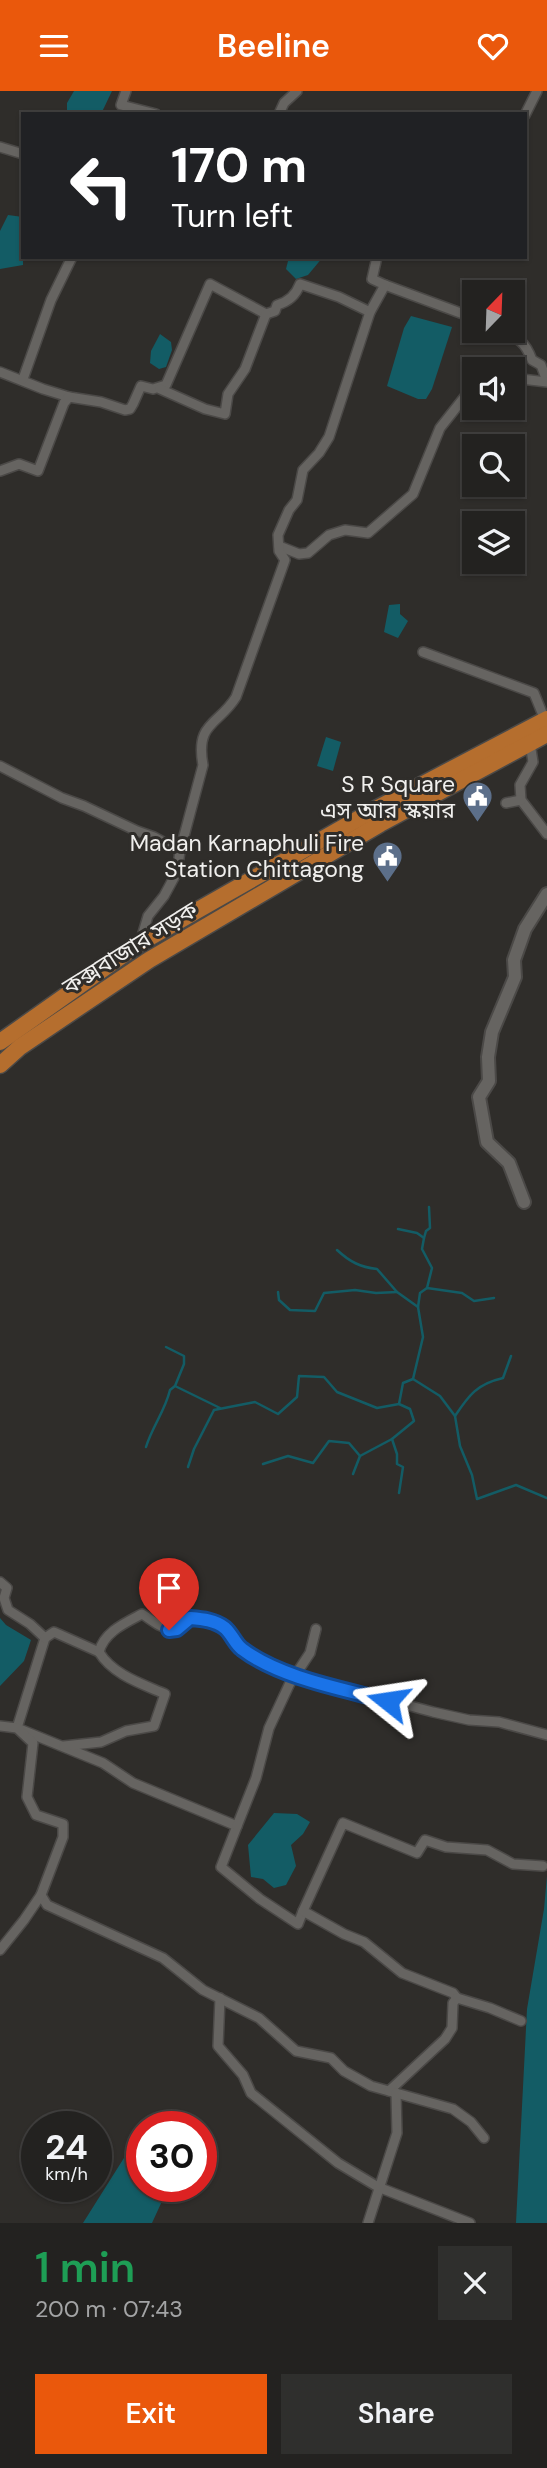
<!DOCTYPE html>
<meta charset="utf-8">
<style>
body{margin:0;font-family:"DM Sans","Noto Sans Bengali",sans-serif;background:#2f2f2d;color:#f1f3f6;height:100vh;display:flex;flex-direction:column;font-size:26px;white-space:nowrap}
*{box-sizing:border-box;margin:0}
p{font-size:23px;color:#a3a4a5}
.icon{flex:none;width:38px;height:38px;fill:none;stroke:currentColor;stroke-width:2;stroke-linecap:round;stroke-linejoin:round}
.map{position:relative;height:2132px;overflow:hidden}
.sheet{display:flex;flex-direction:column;background:#232220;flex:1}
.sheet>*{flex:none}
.hud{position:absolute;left:21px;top:21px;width:506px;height:147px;border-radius:0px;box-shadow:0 2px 5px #0004,0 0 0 2px #403f3e;background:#202124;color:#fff;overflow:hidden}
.needle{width:46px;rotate:23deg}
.tools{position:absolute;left:462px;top:189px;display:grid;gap:14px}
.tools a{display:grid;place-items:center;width:63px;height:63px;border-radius:0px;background:#232220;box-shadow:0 2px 5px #0004,0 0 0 2px #403f3e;font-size:35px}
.speed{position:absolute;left:21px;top:2020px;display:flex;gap:14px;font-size:35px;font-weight:700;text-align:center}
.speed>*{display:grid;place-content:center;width:91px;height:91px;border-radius:50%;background:#232220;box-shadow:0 2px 5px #0004,0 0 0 2px #403f3e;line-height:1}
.speed small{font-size:18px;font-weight:400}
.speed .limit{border:10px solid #d22;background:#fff;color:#111}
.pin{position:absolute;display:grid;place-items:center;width:60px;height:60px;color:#fff;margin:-72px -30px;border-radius:50% 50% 50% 0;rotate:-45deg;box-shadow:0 0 7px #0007}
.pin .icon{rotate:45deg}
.me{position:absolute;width:77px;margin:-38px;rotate:285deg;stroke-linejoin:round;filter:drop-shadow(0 0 5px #0008)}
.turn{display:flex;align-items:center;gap:24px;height:147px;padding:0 35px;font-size:32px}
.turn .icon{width:91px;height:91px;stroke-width:2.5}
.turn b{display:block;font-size:49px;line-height:60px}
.round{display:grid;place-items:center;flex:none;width:74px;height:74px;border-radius:0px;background:#2f2f2d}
.summary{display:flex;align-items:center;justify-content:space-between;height:119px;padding:0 35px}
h1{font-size:42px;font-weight:600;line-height:52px;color:#1e9e55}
.primary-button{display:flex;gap:14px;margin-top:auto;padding:14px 35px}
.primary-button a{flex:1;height:80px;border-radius:0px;background:#ea580c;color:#fff;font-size:28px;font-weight:600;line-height:80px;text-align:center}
.primary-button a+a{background:#2f2f2d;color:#f1f3f6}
header{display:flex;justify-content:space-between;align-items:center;height:91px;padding:0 35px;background:#ea580c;color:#fff;font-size:32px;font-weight:600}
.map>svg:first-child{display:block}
.water{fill:#135c65}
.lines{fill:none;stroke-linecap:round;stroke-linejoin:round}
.stream{stroke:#135c65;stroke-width:2.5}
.minor-casing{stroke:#4b4947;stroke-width:12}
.tertiary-casing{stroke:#4b4947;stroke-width:16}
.trunk-casing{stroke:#4b4947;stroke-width:19}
.minor{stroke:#666461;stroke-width:9}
.tertiary{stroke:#666461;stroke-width:12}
.trunk{stroke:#b56e2e;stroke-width:16}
.route-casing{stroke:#114b97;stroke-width:18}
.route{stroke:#1a73e8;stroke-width:12}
.labels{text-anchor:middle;stroke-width:6;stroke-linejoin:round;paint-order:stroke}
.poi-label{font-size:23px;fill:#f0efed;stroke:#2f2d2a;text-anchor:end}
.street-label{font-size:23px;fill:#f0efed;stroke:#2f2d2a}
</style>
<header><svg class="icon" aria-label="menu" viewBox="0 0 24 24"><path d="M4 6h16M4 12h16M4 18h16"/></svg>Beeline<svg class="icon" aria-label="heart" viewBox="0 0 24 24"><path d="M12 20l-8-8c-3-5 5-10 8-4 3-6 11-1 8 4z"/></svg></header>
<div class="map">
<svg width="547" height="2132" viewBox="0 0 547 2132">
<rect width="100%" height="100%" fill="#2f2d2a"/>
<g class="water">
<polygon points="74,0 112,0 101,23 67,23 67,12"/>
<polygon points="8,124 23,126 23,174 0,178 0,140"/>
<polygon points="289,166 323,166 308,184 296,188 286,178"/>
<polygon points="411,225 452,236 432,298 426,308 418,308 387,295 404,237"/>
<polygon points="160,243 171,251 172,259 166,276 159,278 150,272 151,260"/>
<polygon points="400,513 400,523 408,530 398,547 384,541 389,514"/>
<polygon points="326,646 341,651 333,680 317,675"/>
<polygon points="0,1527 6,1534 31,1549 24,1570 0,1595"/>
<polygon points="274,1722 297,1723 310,1731 303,1743 291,1754 296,1775 286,1794 274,1797 263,1788 251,1786 248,1754"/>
<polygon points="547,1785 547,2132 516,2132 527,1918 544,1818"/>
<polygon points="129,2059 142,2065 142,2095 169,2095 152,2132 83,2132"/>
</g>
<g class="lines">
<g class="stream">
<polyline points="398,1138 417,1142 424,1147 422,1158 432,1177 427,1197"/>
<polyline points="424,1147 426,1140 430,1137 429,1116"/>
<path d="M337 1159C350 1171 360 1176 377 1178L397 1201 418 1216"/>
<polyline points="278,1201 279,1209 290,1219 315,1220 324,1202 355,1199 376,1202 397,1201"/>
<polyline points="494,1207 474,1210 462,1202 427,1197 420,1202 418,1216 423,1246 413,1288 440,1305 455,1325 460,1355 472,1384 477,1408 516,1394 547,1407"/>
<polyline points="166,1256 184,1265 184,1273 175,1295 220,1317"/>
<polyline points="214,1319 255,1311 278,1323 297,1306 299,1285 324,1286 337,1301 377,1317 399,1313"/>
<path d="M455 1325C469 1304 477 1293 503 1287L511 1265"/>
<polyline points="392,1348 397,1363 397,1373 403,1376 399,1402"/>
<path d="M146 1356C152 1336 165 1320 170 1299L175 1295"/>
<polyline points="263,1373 288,1365 313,1372 329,1350 349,1352 360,1365"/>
<polyline points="188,1376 194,1358 214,1319"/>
<polyline points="353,1383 360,1365 392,1348 414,1330 410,1318 399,1313 403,1292 413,1288"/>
</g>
<defs>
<g id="minor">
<polyline points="126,0 121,14 156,23"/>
<polyline points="279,23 284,12 297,0"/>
<polyline points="525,24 537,0"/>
<polyline points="0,56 23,63"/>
<polyline points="385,194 474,227"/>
<path d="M500 240C518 247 525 250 532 269L541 274 547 290"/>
<path d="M0 281 43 298 69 306 101 311 125 319 130 318 133 313 141 295 153 298 166 294 210 193 266 223 275 220 277 214C288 211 296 204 300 193L339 206 370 221"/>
<polyline points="513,287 547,291"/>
<polyline points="23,288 51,209 72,166"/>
<polyline points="160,298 205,318 225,323 228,303 245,278 266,223"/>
<polyline points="0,380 19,373 38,380 64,312 69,306"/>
<polyline points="279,455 299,463 308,462 329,444 345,439 368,442 413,403 440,337 474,294"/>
<polyline points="423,561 534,602 545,629"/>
<polyline points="530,652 533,671 520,694 521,709 547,743"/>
<polyline points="0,675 62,707 84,715 137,740 154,746 180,760"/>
<polyline points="506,712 521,709"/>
<path d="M140 852 148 825 164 805 177 781 180 760 203 674C195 631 219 634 236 606L285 469 279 460 278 444 289 419 297 409 303 379 319 362 329 346 370 221 385 194 372 188 377 166"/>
<polyline points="0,1491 7,1497 4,1507 8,1519 30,1533 45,1547 17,1637 103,1672 133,1692 237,1735 221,1776 260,1808 298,1833 303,1820"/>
<polyline points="45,1547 54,1541 99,1561"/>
<polyline points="0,1635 17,1637 33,1652 27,1706 36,1724 63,1733 63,1746 41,1804 47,1814 163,1867 203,1899 259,1927 296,1960 331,1967 344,1980 371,1995 453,2018 471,2031 484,2047"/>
<path d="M64 1655 101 1651 126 1640 154 1635 165 1603C142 1593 113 1584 99 1561 104 1541 125 1532 142 1523 163 1536 169 1546 190 1527L205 1528 225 1537 239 1557 262 1571 312 1589 433 1621 469 1629 499 1631 547 1644"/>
<polyline points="237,1735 256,1687 269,1637 290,1592 310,1562 316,1538"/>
<polyline points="0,1859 24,1829 41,1804"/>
<polyline points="220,1907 218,1955 243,1984 251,2002 338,2072 378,2096 470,2132"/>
<polyline points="457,1907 453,1902 402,1882 364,1851 344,1843 303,1820 343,1732 417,1762 425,1749 446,1756 487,1759 513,1773 543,1775"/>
<polyline points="389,2000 445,1948 452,1937 453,1912 457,1907 490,1917 521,1930"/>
<polyline points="368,2132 397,2042 396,2002"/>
</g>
<polyline id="tertiary" points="524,1111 509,1072 487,1051 479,1006 489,990 488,966 492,941 515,886 514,869 525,838 547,803"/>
<g id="trunk">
<polyline points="0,951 140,852 372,720 547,628"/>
<polyline points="0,974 20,956 149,869 380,733 547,643"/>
</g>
</defs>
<use href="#minor" class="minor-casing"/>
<use href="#tertiary" class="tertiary-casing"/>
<use href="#trunk" class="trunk-casing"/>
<use href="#minor" class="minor"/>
<use href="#tertiary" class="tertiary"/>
<use href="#trunk" class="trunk"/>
</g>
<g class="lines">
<defs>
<path id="route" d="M169 1539 177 1538 190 1527C202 1528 215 1529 225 1537 232 1543 235 1553 242 1558 280 1587 343 1598 388 1610"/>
</defs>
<use href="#route" class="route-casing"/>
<use href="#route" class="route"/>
</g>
<defs>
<symbol id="civic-pin" viewBox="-11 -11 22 30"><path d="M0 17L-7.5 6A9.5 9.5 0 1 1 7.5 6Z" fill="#5c6f8a" stroke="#2f2d2a"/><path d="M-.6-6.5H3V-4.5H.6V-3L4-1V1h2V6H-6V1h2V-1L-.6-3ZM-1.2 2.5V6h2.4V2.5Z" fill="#fff"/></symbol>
</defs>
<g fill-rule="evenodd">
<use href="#civic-pin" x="460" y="688" width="35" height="47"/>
<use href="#civic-pin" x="370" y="748" width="35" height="47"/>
</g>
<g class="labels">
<g class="poi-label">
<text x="455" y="701">S R Square<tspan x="455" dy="26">এস আর স্কয়ার</tspan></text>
<text x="364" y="760">Madan Karnaphuli Fire<tspan x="364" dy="26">Station Chittagong</tspan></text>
</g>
<g class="street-label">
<text transform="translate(130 857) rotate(-32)" y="8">কক্সবাজার সড়ক</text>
</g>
</g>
</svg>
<div class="tools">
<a><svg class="needle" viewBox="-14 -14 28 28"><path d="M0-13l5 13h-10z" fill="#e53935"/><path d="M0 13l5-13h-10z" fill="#a3a4a5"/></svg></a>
<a><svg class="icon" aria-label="sound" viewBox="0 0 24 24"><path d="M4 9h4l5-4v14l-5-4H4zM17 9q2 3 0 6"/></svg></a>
<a><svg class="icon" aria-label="search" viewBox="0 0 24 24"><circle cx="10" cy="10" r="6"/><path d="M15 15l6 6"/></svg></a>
<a><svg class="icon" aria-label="layers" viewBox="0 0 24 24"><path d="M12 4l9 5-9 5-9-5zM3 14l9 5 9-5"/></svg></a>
</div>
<div class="speed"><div>24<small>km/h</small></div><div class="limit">30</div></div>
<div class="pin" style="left:169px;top:1539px;background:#d93025"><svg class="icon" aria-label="arrive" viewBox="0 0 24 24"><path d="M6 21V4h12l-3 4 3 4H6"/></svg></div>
<svg class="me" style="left:388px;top:1610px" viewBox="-20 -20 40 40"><path d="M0-17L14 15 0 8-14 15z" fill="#1a73e8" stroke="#fff" stroke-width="4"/></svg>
<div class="hud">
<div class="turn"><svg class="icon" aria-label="left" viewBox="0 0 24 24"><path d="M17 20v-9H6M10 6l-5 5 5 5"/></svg><div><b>170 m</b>Turn left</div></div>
</div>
</div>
<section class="sheet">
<div class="summary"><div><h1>1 min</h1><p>200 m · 07:43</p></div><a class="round"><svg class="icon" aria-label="close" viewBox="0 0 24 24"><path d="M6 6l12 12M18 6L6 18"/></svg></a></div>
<div class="primary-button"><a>Exit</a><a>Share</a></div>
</section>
